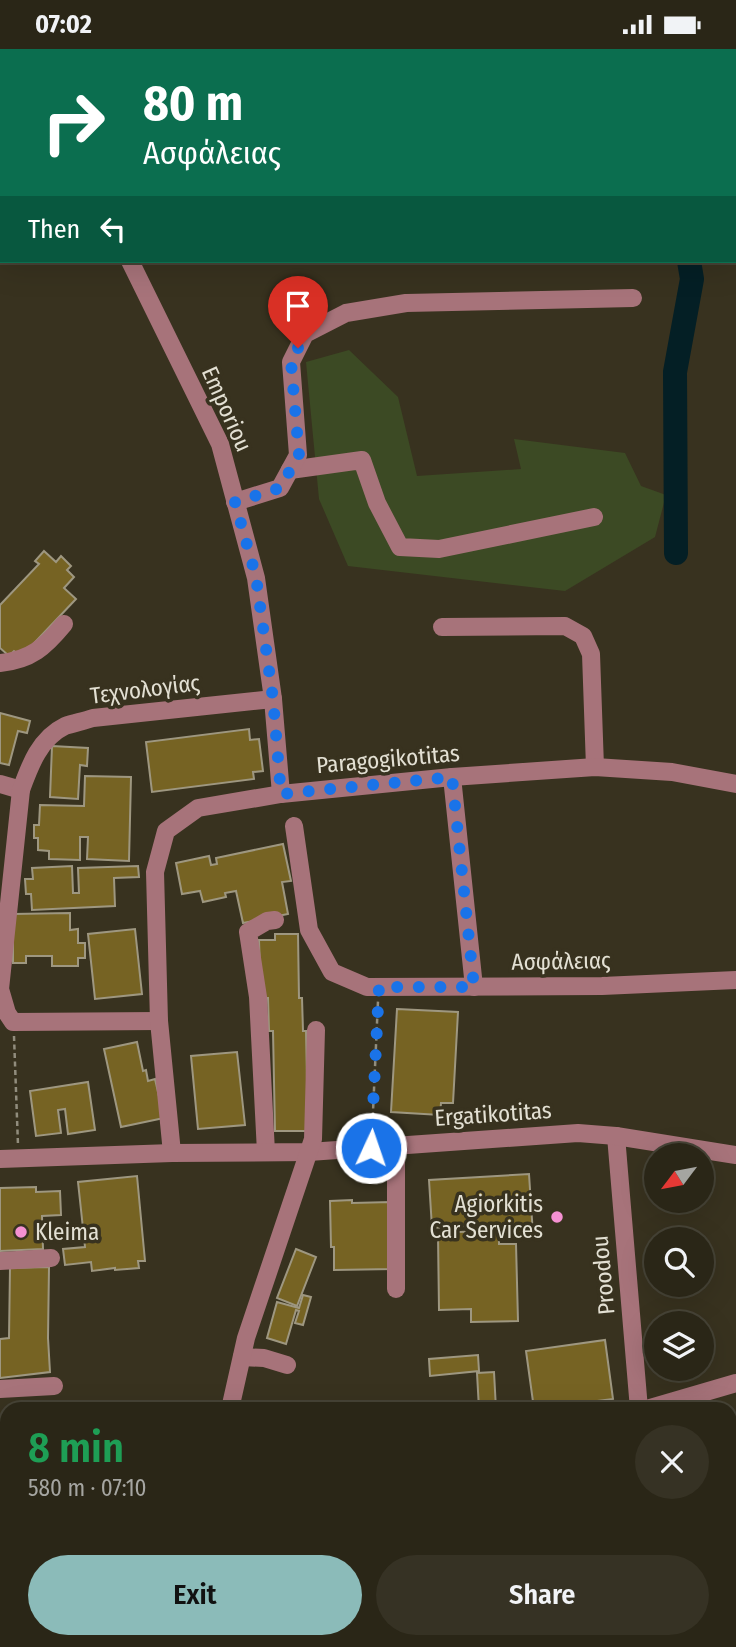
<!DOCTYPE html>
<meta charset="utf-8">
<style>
body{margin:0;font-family:"Fira Sans Condensed",sans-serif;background:#363224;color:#f1f3f6;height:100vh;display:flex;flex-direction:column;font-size:26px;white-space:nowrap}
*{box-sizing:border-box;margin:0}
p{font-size:23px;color:#a5a5a1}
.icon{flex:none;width:38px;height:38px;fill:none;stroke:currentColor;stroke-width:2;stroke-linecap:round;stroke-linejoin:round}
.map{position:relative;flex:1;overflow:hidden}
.side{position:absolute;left:0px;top:1353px;width:737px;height:247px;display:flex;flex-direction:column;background:#2a2617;border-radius:21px 21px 0 0;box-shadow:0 7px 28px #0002,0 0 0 2px #464336}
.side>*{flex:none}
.guide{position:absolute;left:0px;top:0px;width:737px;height:214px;box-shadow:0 7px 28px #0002,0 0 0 2px #464336;background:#0b6e4f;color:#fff;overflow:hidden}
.needle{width:46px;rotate:238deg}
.controls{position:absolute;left:644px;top:1094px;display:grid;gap:14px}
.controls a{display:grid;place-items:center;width:70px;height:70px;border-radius:50%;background:#2a2617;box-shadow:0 7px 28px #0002,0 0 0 2px #464336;font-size:35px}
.pin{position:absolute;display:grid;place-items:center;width:60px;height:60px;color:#fff;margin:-72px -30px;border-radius:50% 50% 50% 0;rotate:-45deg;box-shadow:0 0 7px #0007}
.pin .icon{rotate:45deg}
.me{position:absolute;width:77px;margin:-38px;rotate:3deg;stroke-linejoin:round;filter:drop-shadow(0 0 5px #0008)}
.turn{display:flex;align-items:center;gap:24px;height:147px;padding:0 28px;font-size:32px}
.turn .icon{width:91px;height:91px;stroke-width:2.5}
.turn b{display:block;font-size:49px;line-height:60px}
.then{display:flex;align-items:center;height:66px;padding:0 28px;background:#0003;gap:14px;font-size:26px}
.round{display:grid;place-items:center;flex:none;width:74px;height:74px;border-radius:37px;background:#363224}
.headline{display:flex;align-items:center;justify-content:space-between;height:119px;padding:0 28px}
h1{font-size:42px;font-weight:600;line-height:52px;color:#1e9e55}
.button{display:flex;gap:14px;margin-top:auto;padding:14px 28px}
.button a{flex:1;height:80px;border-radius:42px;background:#8bbbb9;color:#111;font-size:28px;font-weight:600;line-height:80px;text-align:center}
.button a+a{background:#363224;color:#f1f3f6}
.status{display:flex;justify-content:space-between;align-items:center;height:49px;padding:0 35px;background:#2a2617;direction:ltr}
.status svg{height:19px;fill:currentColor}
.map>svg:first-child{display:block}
.green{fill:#3c4a24}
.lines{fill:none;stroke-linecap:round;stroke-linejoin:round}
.river{stroke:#041f25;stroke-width:24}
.building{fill:#766323;stroke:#9e9780;stroke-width:2}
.path{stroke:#918d7d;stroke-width:2.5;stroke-dasharray:5 3.5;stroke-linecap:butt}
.minor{stroke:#a7737a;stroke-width:18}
.major{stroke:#f3c8cd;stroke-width:18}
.route{stroke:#1a73e8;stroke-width:12;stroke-dasharray:0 21.6}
.poi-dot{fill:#f591d2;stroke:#38321f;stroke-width:2.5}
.labels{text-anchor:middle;stroke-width:7;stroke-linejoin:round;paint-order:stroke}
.street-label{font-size:23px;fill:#e3e0d3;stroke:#38321f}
.poi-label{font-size:23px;fill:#e3e0d3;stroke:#38321f;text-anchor:end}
</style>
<div class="status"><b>07:02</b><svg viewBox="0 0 49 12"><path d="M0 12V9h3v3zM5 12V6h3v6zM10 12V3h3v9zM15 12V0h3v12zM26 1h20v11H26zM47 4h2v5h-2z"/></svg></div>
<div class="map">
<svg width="736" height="1598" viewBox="0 0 736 1598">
<rect width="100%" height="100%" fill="#38321f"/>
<polygon class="green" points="349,301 398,348 417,427 521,420 514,390 625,404 641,437 666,446 655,488 565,542 348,517 319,450 306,313"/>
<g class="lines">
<polyline class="river" points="676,504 675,323 692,230 689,212"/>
</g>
<g class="building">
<polygon points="44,502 56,513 61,507 71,517 67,521 74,528 64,539 76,550 21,608 14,602 9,607 0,599 0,556 39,515 35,512"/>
<polygon points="0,664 30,672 27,684 18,682 9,716 0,714"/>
<polygon points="249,680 250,691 259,690 263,722 253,723 254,730 152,743 146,693"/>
<polygon points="52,697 88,699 87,717 80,716 78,750 50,748"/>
<polygon points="85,727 131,728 129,812 87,810 88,788 80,788 80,811 49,810 49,802 38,801 38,789 34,789 34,776 39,776 40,756 84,757"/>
<polygon points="283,795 291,832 282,833 288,865 243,874 236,842 225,844 226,848 203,853 200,842 182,845 176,814 209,807 211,816 217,815 216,809"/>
<polygon points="72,817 73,844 79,844 78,819 138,817 139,828 114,829 115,857 32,861 31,845 26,845 25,830 33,830 32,819"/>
<polygon points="70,864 70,881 78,880 78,894 85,894 85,909 78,909 78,917 52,917 52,907 26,907 26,914 13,914 13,865"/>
<polygon points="135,880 142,945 95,950 88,885"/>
<polygon points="275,885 298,885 299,949 302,949 303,982 306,982 308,1082 275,1082 273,982 269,982 268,949 261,949 259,891 275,891"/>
<polygon points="397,960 458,963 453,1054 441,1054 440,1066 391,1063"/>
<polygon points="137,993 143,1022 146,1021 148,1032 155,1030 164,1069 121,1078 104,1000"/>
<polygon points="237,1003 245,1076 198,1080 191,1007"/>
<polygon points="88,1033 95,1081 68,1085 65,1060 58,1061 61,1084 36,1087 30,1042"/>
<polygon points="529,1125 533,1186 500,1188 499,1175 432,1179 429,1131"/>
<polygon points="137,1127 145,1212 138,1212 139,1219 115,1221 115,1219 92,1222 91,1213 65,1216 63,1200 85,1198 78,1133"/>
<polygon points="36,1138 36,1143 60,1142 61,1166 42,1167 43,1200 0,1202 0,1139"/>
<polygon points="352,1151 352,1154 391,1153 393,1220 334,1221 334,1198 331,1198 330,1152"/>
<polygon points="499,1182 499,1195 516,1195 518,1272 471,1273 471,1260 439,1261 438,1186 456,1186 456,1183"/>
<polygon points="296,1200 316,1208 297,1257 277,1249"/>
<polygon points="49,1218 48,1289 50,1323 0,1329 0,1290 9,1289 10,1219"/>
<polygon points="303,1246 311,1248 303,1276 295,1274 299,1262 296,1261 286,1295 267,1289 277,1253 299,1259"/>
<polygon points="605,1291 613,1350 534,1360 526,1302"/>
<polygon points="478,1306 479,1322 430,1327 429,1310"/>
<polygon points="494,1323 496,1360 479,1360 477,1324"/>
<polygon points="309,1594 309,1598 283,1598 283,1595"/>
</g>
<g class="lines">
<g class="path">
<polyline points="14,987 18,1096"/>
<polyline points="372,1085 378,952"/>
<polyline points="44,1598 58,1597"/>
</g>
<g class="minor">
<polyline points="207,2 209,0"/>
<polyline points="130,212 220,395 256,529 273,650 281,745"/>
<polyline points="290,421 362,411 377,454 400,498 439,500 594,468"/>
<polyline points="235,453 280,439 298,406 291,313 305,285 346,264 406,254 633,249"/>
<polyline points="442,578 565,577 583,587 591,605 595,718"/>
<path d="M0 614C31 611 45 598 64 575"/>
<polyline points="452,728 474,938"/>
<polyline points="0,735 21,741"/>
<polyline points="294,777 309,881 332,923 367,938 602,937 736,931"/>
<path d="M159 972 13 973 7 964 0 940 21 741C30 716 40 689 65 677 74 674 84 672 93 669L273 650"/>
<polyline points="616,1087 639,1360"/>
<polyline points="266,1103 258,948 248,883 267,872 275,871"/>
<polyline points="172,1104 159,972 155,823 166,782 198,759 281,745 452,728 595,718 672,723 736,735"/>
<polyline points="0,1110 172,1104 309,1103 578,1084 616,1087 736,1106"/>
<polyline points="0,1212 51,1209"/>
<polyline points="396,1240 396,1097"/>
<polyline points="242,1308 264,1309 287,1316"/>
<polyline points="0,1340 54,1337"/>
<polyline points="230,1360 246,1289 313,1090 316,981"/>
<polyline points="647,1360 736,1334"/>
<polyline points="443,1592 443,1598"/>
<polyline points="669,1592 670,1598"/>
<polyline points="72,1598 72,1592"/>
<polyline points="262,1598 262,1592"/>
</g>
<g class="major">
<polyline points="730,1374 736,1372"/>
<polyline points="730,1394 736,1393"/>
<polyline points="0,1490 7,1488"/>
<polyline points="0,1512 7,1511"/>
</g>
</g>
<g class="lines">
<polyline class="route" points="298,299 291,313 299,406 280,439 235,453 256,528 273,650 281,745 452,728 474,938 379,938 371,1099"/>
</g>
<g class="poi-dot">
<circle cx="557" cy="1168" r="7"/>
<circle cx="21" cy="1183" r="7"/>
</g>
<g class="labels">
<g class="street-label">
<text transform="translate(227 360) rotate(66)" y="8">Emporiou</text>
<text transform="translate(145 640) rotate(-7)" y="8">Τεχνολογίας</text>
<text transform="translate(388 710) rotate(-5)" y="8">Paragogikotitas</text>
<text transform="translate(561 912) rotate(-1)" y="8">Ασφάλειας</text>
<text transform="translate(493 1065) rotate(-4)" y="8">Ergatikotitas</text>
<text transform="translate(603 1226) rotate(-95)" y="8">Proodou</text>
</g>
<g class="poi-label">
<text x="543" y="1163">Agiorkitis<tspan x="543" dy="26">Car Services</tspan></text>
<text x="35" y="1191" text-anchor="start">Kleima</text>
</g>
</g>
</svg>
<div class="controls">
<a><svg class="needle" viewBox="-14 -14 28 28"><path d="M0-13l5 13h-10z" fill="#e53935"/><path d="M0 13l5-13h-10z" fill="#a5a5a1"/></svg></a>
<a><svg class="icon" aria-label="search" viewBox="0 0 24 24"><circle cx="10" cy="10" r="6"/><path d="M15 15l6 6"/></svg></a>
<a><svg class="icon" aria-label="layers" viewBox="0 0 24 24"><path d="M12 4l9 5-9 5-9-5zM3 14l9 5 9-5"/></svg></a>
</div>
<div class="pin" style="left:298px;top:299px;background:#d93025"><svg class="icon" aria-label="arrive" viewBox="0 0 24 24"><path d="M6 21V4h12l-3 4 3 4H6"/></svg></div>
<svg class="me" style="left:371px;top:1099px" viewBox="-20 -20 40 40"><circle r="17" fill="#1a73e8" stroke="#fff" stroke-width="3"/><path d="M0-11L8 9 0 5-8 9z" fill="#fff"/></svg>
<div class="guide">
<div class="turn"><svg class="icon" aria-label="right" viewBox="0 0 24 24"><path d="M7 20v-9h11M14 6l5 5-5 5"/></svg><div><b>80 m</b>Ασφάλειας</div></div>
<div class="then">Then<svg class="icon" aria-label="left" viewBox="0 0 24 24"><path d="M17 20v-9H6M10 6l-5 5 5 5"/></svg></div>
</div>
<section class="side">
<div class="headline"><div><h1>8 min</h1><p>580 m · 07:10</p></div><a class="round"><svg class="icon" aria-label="close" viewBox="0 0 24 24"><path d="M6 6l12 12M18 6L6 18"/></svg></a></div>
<div class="button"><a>Exit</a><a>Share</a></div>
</section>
</div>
